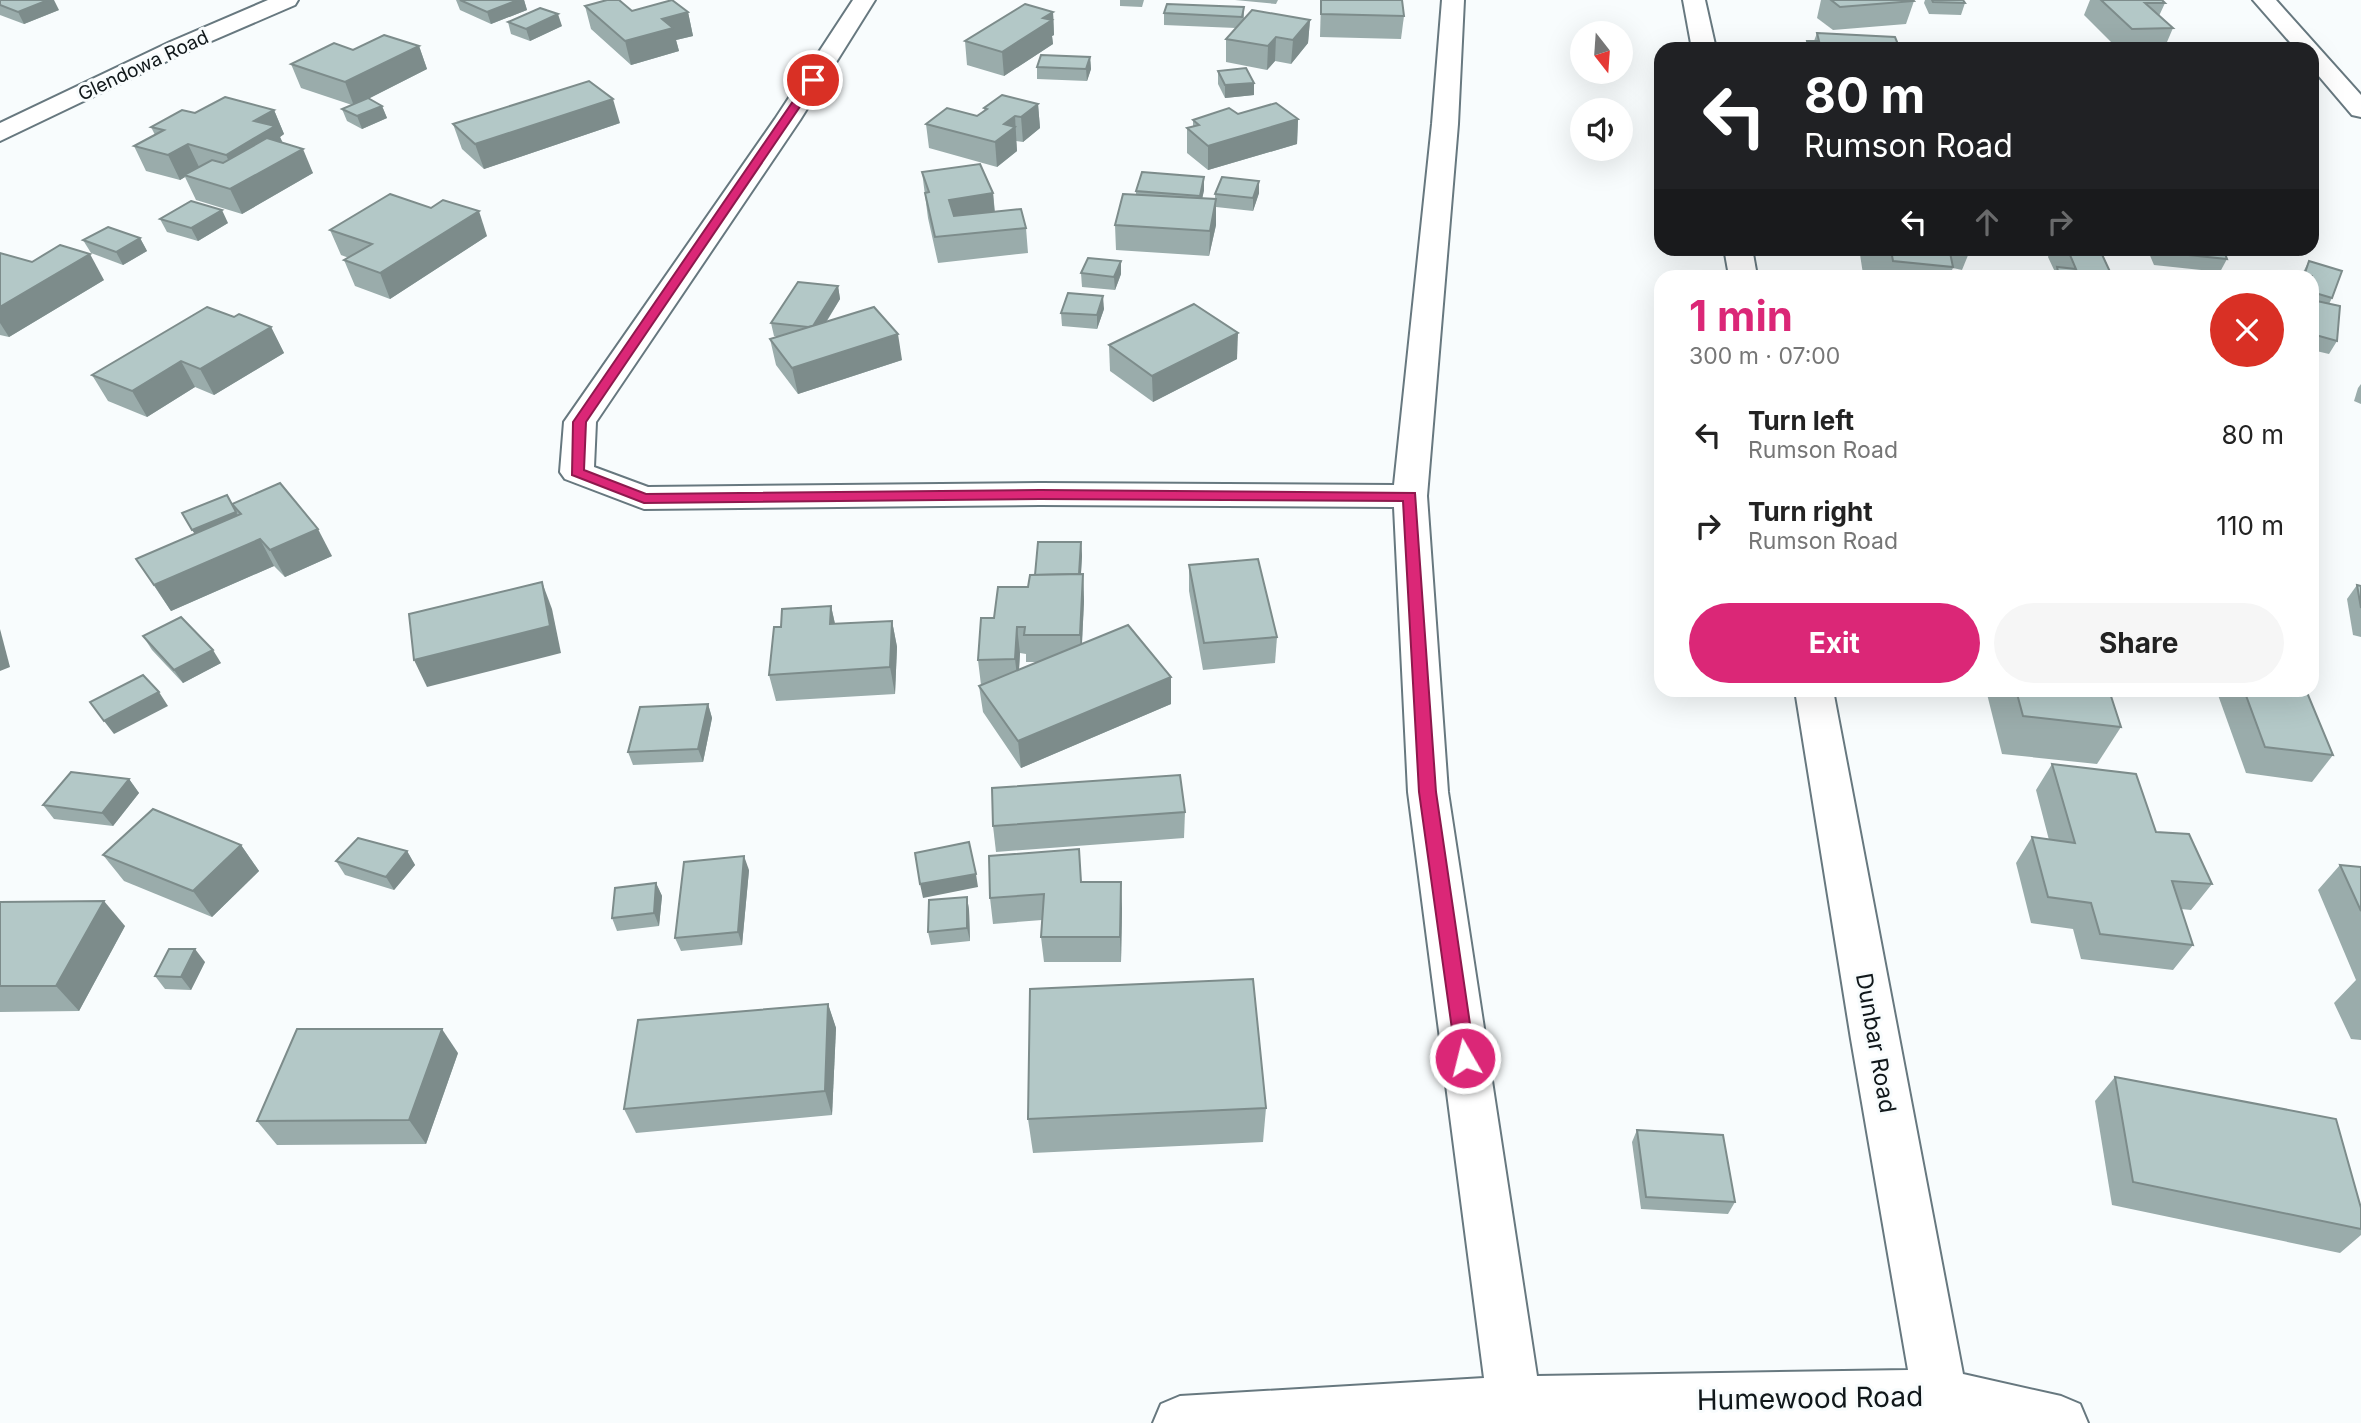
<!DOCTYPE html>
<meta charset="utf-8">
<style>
body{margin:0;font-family:Inter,sans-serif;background:#f6f6f6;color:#222;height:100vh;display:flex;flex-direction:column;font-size:26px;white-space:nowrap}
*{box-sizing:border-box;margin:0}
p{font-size:23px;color:#767676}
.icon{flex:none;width:38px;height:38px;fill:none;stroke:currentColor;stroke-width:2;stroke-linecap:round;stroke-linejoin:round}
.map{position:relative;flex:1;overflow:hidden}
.details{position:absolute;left:1654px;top:270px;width:665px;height:427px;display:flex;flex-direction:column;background:#fff;border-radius:21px;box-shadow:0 7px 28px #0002}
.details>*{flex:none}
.top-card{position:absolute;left:1654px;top:42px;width:665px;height:214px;border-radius:21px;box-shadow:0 7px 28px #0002;background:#202124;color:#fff;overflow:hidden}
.needle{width:46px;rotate:163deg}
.buttons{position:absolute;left:1570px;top:21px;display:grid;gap:14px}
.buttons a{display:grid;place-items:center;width:63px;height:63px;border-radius:50%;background:#fff;box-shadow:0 7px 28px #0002;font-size:35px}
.pin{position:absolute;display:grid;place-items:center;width:60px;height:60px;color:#fff;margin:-30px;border:4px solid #fff;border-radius:50%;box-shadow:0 2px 7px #0007}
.me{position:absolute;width:77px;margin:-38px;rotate:352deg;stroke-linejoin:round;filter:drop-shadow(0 0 5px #0008)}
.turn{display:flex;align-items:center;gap:24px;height:147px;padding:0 35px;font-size:32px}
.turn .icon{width:91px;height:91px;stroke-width:2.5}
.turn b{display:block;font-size:49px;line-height:60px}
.lanes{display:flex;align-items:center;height:66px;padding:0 35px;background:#0003;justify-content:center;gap:35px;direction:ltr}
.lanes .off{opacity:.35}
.round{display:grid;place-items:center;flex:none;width:74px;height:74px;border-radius:37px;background:#f6f6f6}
.overview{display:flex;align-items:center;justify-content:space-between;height:119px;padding:0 35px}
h1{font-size:42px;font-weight:700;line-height:52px;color:#db2777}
.primary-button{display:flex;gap:14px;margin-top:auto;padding:14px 35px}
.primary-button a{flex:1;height:80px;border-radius:42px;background:#db2777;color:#fff;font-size:28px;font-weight:700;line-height:80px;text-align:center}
.primary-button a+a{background:#f6f6f6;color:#222}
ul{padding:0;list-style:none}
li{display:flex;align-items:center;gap:21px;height:91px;padding:0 35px}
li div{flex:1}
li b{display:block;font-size:26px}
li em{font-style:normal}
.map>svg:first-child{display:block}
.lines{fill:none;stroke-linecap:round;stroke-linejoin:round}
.minor-casing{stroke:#67787f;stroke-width:4}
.minor{fill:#fff;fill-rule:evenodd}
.wall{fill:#9aacab;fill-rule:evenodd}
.shaded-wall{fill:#7d8c8b}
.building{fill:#b3c8c7;stroke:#7d8c8b;stroke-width:2}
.route{fill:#db2777;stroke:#8e194d;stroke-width:2}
.labels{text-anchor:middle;stroke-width:6;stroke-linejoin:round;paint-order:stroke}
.far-street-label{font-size:19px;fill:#10171a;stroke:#f8fcfd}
.street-label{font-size:23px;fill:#10171a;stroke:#f8fcfd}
.near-street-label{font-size:28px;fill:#10171a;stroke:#f8fcfd}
</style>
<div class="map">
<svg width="2361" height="1423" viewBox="0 0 2361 1423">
<rect width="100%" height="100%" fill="#f8fcfd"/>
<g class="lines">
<defs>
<g id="minor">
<polygon points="268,0 298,0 295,5 186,52 0,141 0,123 170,42"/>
<polygon points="853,0 875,0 800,120 596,422 594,467 648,487 1040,483 1394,485 1432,124 1442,0 1464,0 1458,124 1427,496 1448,792 1537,1376 1908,1370 1851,1039 1795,690 1833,690 1963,1374 2061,1396 2080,1404 2088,1423 1153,1423 1161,1404 1180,1396 1484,1378 1408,792 1394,507 1040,505 644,509 565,479 560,472 564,422 775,119"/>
<polygon points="1683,0 1705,0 1716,49 1692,49"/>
<polygon points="2253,0 2276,0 2361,95 2361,117 2352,115 2312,68 2312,49 2296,49"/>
<polygon points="1724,248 1752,248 1757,276 1729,276"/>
</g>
</defs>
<use href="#minor" class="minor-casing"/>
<use href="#minor" class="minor"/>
</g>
<g class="wall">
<polygon points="0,0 59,10 24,24 0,15"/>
<polygon points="456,0 524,0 527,10 491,24 460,10"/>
<polygon points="1120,0 1144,0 1142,7 1120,6"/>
<polygon points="1235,0 1278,0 1276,4"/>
<polygon points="1321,0 1404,16 1401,39 1320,37"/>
<polygon points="1821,0 1913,0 1914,1 1906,24 1833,30 1817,18"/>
<polygon points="1925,0 1963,0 1965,3 1961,15 1929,14 1924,3"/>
<polygon points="2090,0 2162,0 2165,3 2159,16 2173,28 2164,49 2118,49 2084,15"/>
<polygon points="585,6 632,11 688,12 693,36 676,40 679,51 631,65 591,29"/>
<polygon points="1244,7 1244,19 1310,20 1308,43 1291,64 1275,61 1267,70 1226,62 1226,39 1236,28 1164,25 1164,13"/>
<polygon points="1053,12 1054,35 1052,36 1053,44 1004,76 967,65 965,41"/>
<polygon points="508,22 562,26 530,41 511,34"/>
<polygon points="1817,33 1900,49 1804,49 1807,41 1814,41"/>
<polygon points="419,46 427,69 368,99 382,106 387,118 362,129 347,121 342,109 352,105 301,88 291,64 353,50"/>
<polygon points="1090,57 1091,69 1087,81 1037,79 1037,67"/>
<polygon points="1218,71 1254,83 1254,95 1225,98 1218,84"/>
<polygon points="1038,104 1040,128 1023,142 1016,141 1017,151 997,167 929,148 926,124 977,116 985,111 984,108"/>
<polygon points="274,110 284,134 280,137 283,143 313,173 242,214 196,200 185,177 180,180 146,171 134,146 155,135 151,127 195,113"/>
<polygon points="1238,114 1298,119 1297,144 1208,170 1187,153 1187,128 1193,127 1193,120"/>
<polygon points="620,123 484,169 462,149 453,124"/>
<polygon points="922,172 993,193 995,212 1026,228 1028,253 938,263 928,218"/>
<polygon points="1204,177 1204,190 1202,199 1215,199 1215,194 1259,181 1259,193 1253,211 1216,207 1216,225 1209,256 1116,250 1115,225 1136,195 1136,191"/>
<polygon points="160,219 228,223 198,241 167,232"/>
<polygon points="330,230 487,236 390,299 355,286 344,260 349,258 341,255"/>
<polygon points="140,238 147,251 123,265 91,253 83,240"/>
<polygon points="1859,248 1971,248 1962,270 1953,268 1949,276 1882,276 1863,274"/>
<polygon points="2052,248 2099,248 2112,276 2053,276 2055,272 2048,257"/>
<polygon points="2149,248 2223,248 2227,259 2220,272 2154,265 2148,251"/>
<polygon points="0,253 32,262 104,280 9,337 0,335"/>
<polygon points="1121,261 1121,274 1115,290 1082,287 1081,273"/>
<polygon points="2309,261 2332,298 2329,304 2337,341 2329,354 2312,350 2312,276 2301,276"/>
<polygon points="838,286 840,299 827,321 902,360 798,394 776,365 770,339 778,337 774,336 771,323"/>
<polygon points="1104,309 1097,329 1062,326 1061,313"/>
<polygon points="234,317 271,327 284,353 214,395 195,387 147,417 108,401 92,375"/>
<polygon points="1109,345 1237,359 1153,402 1110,371"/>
<polygon points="2361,384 2361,404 2354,401 2358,388"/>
<polygon points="232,504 332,556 285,577 274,566 171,611 136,559 195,534 182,513"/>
<path d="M1081 542 1082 556 1081 574H1083L1084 601 1082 644 1171 677V704L1021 768 983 712 979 686 981 685 978 660 994 618 1028 587 1035 574ZM1020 653 1026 654V662H1038L1019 670Z"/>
<polygon points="1189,565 1277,637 1275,663 1203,670 1189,591"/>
<polygon points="2357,585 2361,586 2361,637 2353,635 2347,599"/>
<polygon points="831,606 835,624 892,621 897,647 895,694 776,701 769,675 781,627"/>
<polygon points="143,636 221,663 183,683 152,650"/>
<polygon points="1986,690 2109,690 2121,727 2097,764 2002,754"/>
<polygon points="2221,690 2306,690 2333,755 2312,782 2246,773 2218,695"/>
<polygon points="708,704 712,718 703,762 633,765 628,752"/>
<polygon points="2052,764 2156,832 2212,884 2191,910 2181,909 2193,945 2173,970 2081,959 2073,929 2031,923 2016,863 2032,837 2049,840 2036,790"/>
<polygon points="129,779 139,793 113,826 54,819 43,805"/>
<polygon points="1185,812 1184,838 996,852 993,826"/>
<polygon points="241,845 259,871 212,917 124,881 103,855"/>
<polygon points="407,851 415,865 394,890 345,875 336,861"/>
<polygon points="2340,865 2361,867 2361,1040 2351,1039 2334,1003 2356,980 2318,890"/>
<polygon points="749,870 742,945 681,951 675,938"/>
<polygon points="1082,882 1122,908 1121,962 1044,962 1041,937 1042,920 993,924 990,898"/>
<polygon points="656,883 662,896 659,926 617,931 612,918"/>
<polygon points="967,897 969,910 970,941 931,945 928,932"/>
<polygon points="0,902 125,926 79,1011 0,1012"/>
<polygon points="205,962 191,990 165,989 155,976"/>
<polygon points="828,1004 836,1028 832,1115 636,1133 624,1109"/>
<polygon points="458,1053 426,1144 277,1145 257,1121"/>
<polygon points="2115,1077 2361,1208 2361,1235 2340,1253 2112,1205 2095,1101"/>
<polygon points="1266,1108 1263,1142 1033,1153 1028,1119"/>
<polygon points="1637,1130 1735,1202 1728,1214 1641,1209 1632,1142"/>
</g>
<g class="shaded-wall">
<polygon points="48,0 54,0 59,10 24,24 18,12"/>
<polygon points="518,0 524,0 527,10 491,24 487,12"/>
<polygon points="688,12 693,36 676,40 679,51 631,65 625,41 662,19"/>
<polygon points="1053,12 1054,35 1052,36 1053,44 1004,76 1002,52 1043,18"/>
<polygon points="558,14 562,26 530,41 526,29"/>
<polygon points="1310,20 1308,43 1291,64 1293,40"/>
<polygon points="1276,37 1275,61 1267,70 1268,46"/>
<polygon points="419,46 427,69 354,106 345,82"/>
<polygon points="1090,57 1091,69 1087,81 1086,69"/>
<polygon points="1254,83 1254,95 1225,98 1225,85"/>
<polygon points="613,99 620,123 484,169 475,144"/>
<polygon points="1038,104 1040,128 1023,142 1021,117"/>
<polygon points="382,106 387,118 362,129 357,116"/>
<polygon points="274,110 284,134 280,137 286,151 237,179 226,155 254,121"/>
<polygon points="1015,116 1017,151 997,167 995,142 1004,124"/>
<polygon points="1298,119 1297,144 1208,170 1208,146"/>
<polygon points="188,144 200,169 184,175 185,177 180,180 168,155"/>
<polygon points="303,149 313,173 242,214 230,189"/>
<polygon points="1204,177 1204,190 1200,209 1200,196"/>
<polygon points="1259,181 1259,193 1253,211 1253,198"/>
<polygon points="993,193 995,218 952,225 949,200"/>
<polygon points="1216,199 1216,225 1209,256 1210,231"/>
<polygon points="222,210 228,223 198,241 191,228"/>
<polygon points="479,211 487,236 390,299 380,273"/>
<polygon points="140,238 147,251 123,265 116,252"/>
<polygon points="90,254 104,280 9,337 0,323 0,307"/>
<polygon points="1121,261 1121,274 1115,290 1114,277"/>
<polygon points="838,286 840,299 814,341 812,328"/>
<polygon points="1103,296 1104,309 1097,329 1097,315"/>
<polygon points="271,327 284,353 214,395 200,369"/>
<polygon points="1238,333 1237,359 1153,402 1152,376"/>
<polygon points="898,334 902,360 798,394 792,368"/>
<polygon points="181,361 195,387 147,417 132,391"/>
<polygon points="236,512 244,525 201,543 192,530"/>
<polygon points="318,529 332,556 285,577 270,550"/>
<polygon points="260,539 274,566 171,611 154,585"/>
<polygon points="1081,542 1082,556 1080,589 1079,575"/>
<polygon points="1083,574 1084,601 1081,661 1080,635"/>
<polygon points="542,582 552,609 561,653 427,687 414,660"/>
<polygon points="831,606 837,633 830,624"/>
<polygon points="892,621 897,647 895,694 890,667"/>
<polygon points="1017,627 1020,653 1018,685 1015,659"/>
<polygon points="0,629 10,667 0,671"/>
<polygon points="213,650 221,663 183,683 174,670"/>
<polygon points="1171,677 1171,704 1021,768 1018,741"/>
<polygon points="159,692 168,706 114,734 104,721"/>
<polygon points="708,704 712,718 703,762 698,749"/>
<polygon points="129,779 139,793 113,826 102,813"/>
<polygon points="241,845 259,871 212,917 193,891"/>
<polygon points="407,851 415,865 394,890 386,877"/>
<polygon points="744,856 749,870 742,945 738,932"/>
<polygon points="976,874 978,887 923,898 920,884"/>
<polygon points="1121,882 1122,908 1121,962 1120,937"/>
<polygon points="656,883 662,896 659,926 654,913"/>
<polygon points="967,897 969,910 970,941 967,928"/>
<polygon points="104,901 125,926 79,1011 56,986"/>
<polygon points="195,949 205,962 191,990 181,977"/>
<polygon points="828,1004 836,1028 832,1115 825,1091"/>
<polygon points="442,1029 458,1053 426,1144 409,1120"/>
</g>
<g class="building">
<polygon points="0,0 48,0 18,12 0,5"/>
<polygon points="460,0 518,0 487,12"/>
<polygon points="607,0 619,0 632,11 672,0 688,12 662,19 673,28 625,41 585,6"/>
<polygon points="1321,0 1402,0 1404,16 1321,14"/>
<polygon points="1831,0 1913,0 1914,1 1840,7"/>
<polygon points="1932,0 1963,0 1965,3 1933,2"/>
<polygon points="2101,0 2162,0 2165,3 2145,3 2173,28 2132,29"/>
<polygon points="1025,4 1053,12 1043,18 1052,20 1002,52 965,41"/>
<polygon points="1167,4 1244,7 1242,17 1164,13"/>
<polygon points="540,8 558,14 526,29 508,22"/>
<polygon points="1252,10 1310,20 1293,40 1276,37 1268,46 1226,39"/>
<polygon points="1817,33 1895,37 1900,49 1809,49 1807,41 1819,41"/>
<polygon points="384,35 419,46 345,82 291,64 334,43 353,50"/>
<polygon points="1041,55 1090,57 1086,69 1037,67"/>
<polygon points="1246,68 1254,83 1225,85 1218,71"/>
<polygon points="589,81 613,99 475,144 453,124"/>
<polygon points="1002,95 1038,104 1021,117 1015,116 1004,124 1015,127 995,142 926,124 947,108 977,116 987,109 984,108"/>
<polygon points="225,97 274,110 254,121 275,126 226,155 188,144 168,155 134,146 164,130 151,127 182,110 195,113"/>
<polygon points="368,98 382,106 357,116 342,109"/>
<polygon points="1276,103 1298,119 1208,146 1187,128 1199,125 1193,120 1229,108 1238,114"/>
<polygon points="267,138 303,149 230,189 184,175 212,160 223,163"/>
<polygon points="980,164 993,193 949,200 954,216 1021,209 1026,228 935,237 925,193 929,192 922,172"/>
<polygon points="1142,172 1204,177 1200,196 1136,191"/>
<polygon points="1222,177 1259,181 1253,198 1215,194"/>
<polygon points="390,194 431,208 443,200 479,211 380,273 344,260 372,244 330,230"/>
<polygon points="1123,194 1216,199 1210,231 1115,225"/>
<polygon points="191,201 222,210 191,228 160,219"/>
<polygon points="108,227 140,238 116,252 83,240"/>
<polygon points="60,245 90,254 0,307 0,253 32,262"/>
<polygon points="1875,248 1949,248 1953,267 1893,261 1891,250"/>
<polygon points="2067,248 2099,248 2112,276 2059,276 2057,267 2076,269"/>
<polygon points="2159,248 2223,248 2227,259 2160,252"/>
<polygon points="1088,258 1121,261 1114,277 1081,273"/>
<polygon points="2309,261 2342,271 2332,298 2312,292 2312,276 2304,276"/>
<polygon points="798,282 838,286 813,326 808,327 771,323"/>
<polygon points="1068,293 1103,296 1097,315 1061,313"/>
<polygon points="2312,300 2340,306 2337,341 2312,334"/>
<polygon points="1194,304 1238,333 1152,376 1109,345"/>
<polygon points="207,307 234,317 239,314 271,327 200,369 181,361 132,391 92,375"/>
<polygon points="874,307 898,334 792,368 770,339"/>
<polygon points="280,483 318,529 270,550 260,539 154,585 136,559 241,514 232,504"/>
<polygon points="227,495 236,512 192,530 182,513"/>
<polygon points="1038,542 1081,542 1079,574 1035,575"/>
<polygon points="1258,559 1277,637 1204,643 1189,565"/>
<polygon points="1083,574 1080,635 1024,635 1025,627 1017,627 1015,659 978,660 981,618 994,618 998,587 1028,587 1030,575"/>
<polygon points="542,582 550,626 414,660 409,614"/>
<polygon points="2357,585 2361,586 2361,608"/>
<polygon points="831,606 830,624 892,621 890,667 769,675 774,627 781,627 782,609"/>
<polygon points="181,617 213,650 174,670 143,636"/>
<polygon points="1128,625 1171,677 1018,741 979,686"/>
<polygon points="143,675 159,692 104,721 90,702"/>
<polygon points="2016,690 2109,690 2121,727 2023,716"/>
<polygon points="2244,690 2306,690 2333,755 2265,747"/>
<polygon points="708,704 698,749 628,752 640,707"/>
<polygon points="2052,764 2136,774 2156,832 2189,834 2212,884 2172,881 2193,945 2100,934 2091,903 2048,897 2032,837 2075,843"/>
<polygon points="71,772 129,779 102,813 43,805"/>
<polygon points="1180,775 1185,812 993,826 992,788"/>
<polygon points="153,809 241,845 193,891 103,855"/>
<polygon points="358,838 407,851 386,877 336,861"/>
<polygon points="969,842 976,874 920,884 915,853"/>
<polygon points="1079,849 1081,882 1121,882 1120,937 1041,937 1044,894 990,898 989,856"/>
<polygon points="744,856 738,932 675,938 684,862"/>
<polygon points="2340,865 2361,867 2361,911"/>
<polygon points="656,883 654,913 612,918 615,888"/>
<polygon points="967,897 967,928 928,932 929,900"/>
<polygon points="104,901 56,986 0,986 0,902"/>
<polygon points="169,949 195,949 181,977 155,976"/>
<polygon points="1253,979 1266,1108 1028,1119 1030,989"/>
<polygon points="828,1004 825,1091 624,1109 638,1020"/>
<polygon points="297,1029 442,1029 409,1120 257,1121"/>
<polygon points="2115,1077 2336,1119 2361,1208 2361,1229 2133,1182"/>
<polygon points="1637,1130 1723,1135 1735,1202 1646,1197"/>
</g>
<polygon class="route" points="813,77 818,80 586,422 584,470 646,494 1040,490 1415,493 1436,792 1475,1058 1472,1063 1465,1066 1459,1063 1456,1058 1419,792 1403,501 1040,499 644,503 572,475 573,422 809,78"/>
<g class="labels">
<g class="far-street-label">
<text transform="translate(143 65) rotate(-25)" y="7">Glendowa Road</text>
</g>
<g class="street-label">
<text transform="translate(1876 1043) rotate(80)" y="8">Dunbar Road</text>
</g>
<g class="near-street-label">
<text transform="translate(1810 1398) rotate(-1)" y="10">Humewood Road</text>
</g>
</g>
</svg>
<div class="buttons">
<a><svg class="needle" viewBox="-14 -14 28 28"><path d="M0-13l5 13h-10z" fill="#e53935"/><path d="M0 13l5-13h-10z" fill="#767676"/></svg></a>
<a><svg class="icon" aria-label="sound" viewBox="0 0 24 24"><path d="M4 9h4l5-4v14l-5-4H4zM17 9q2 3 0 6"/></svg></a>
</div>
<div class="pin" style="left:813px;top:80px;background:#d93025"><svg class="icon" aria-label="arrive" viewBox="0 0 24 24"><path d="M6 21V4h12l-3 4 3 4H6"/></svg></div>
<svg class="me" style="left:1465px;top:1058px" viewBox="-20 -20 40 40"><circle r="17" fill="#db2777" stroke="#fff" stroke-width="3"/><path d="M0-11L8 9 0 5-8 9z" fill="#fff"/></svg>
<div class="top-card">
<div class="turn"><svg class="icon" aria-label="left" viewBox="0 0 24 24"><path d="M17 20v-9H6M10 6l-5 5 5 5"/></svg><div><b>80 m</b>Rumson Road</div></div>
<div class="lanes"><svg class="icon" aria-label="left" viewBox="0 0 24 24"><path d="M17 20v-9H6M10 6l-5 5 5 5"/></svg><svg class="icon off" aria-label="ahead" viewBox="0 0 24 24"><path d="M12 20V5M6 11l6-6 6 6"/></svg><svg class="icon off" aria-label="right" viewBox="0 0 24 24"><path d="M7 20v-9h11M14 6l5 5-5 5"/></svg></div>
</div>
<section class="details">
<div class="overview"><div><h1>1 min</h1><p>300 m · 07:00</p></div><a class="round" style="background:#d93025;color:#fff"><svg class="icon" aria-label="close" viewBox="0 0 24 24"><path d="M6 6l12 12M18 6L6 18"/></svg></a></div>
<ul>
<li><svg class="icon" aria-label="left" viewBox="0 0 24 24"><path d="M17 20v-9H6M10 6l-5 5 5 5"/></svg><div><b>Turn left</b><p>Rumson Road</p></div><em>80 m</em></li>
<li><svg class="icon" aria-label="right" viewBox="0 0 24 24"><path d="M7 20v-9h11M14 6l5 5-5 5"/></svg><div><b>Turn right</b><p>Rumson Road</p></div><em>110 m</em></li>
</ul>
<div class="primary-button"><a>Exit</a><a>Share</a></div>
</section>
</div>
